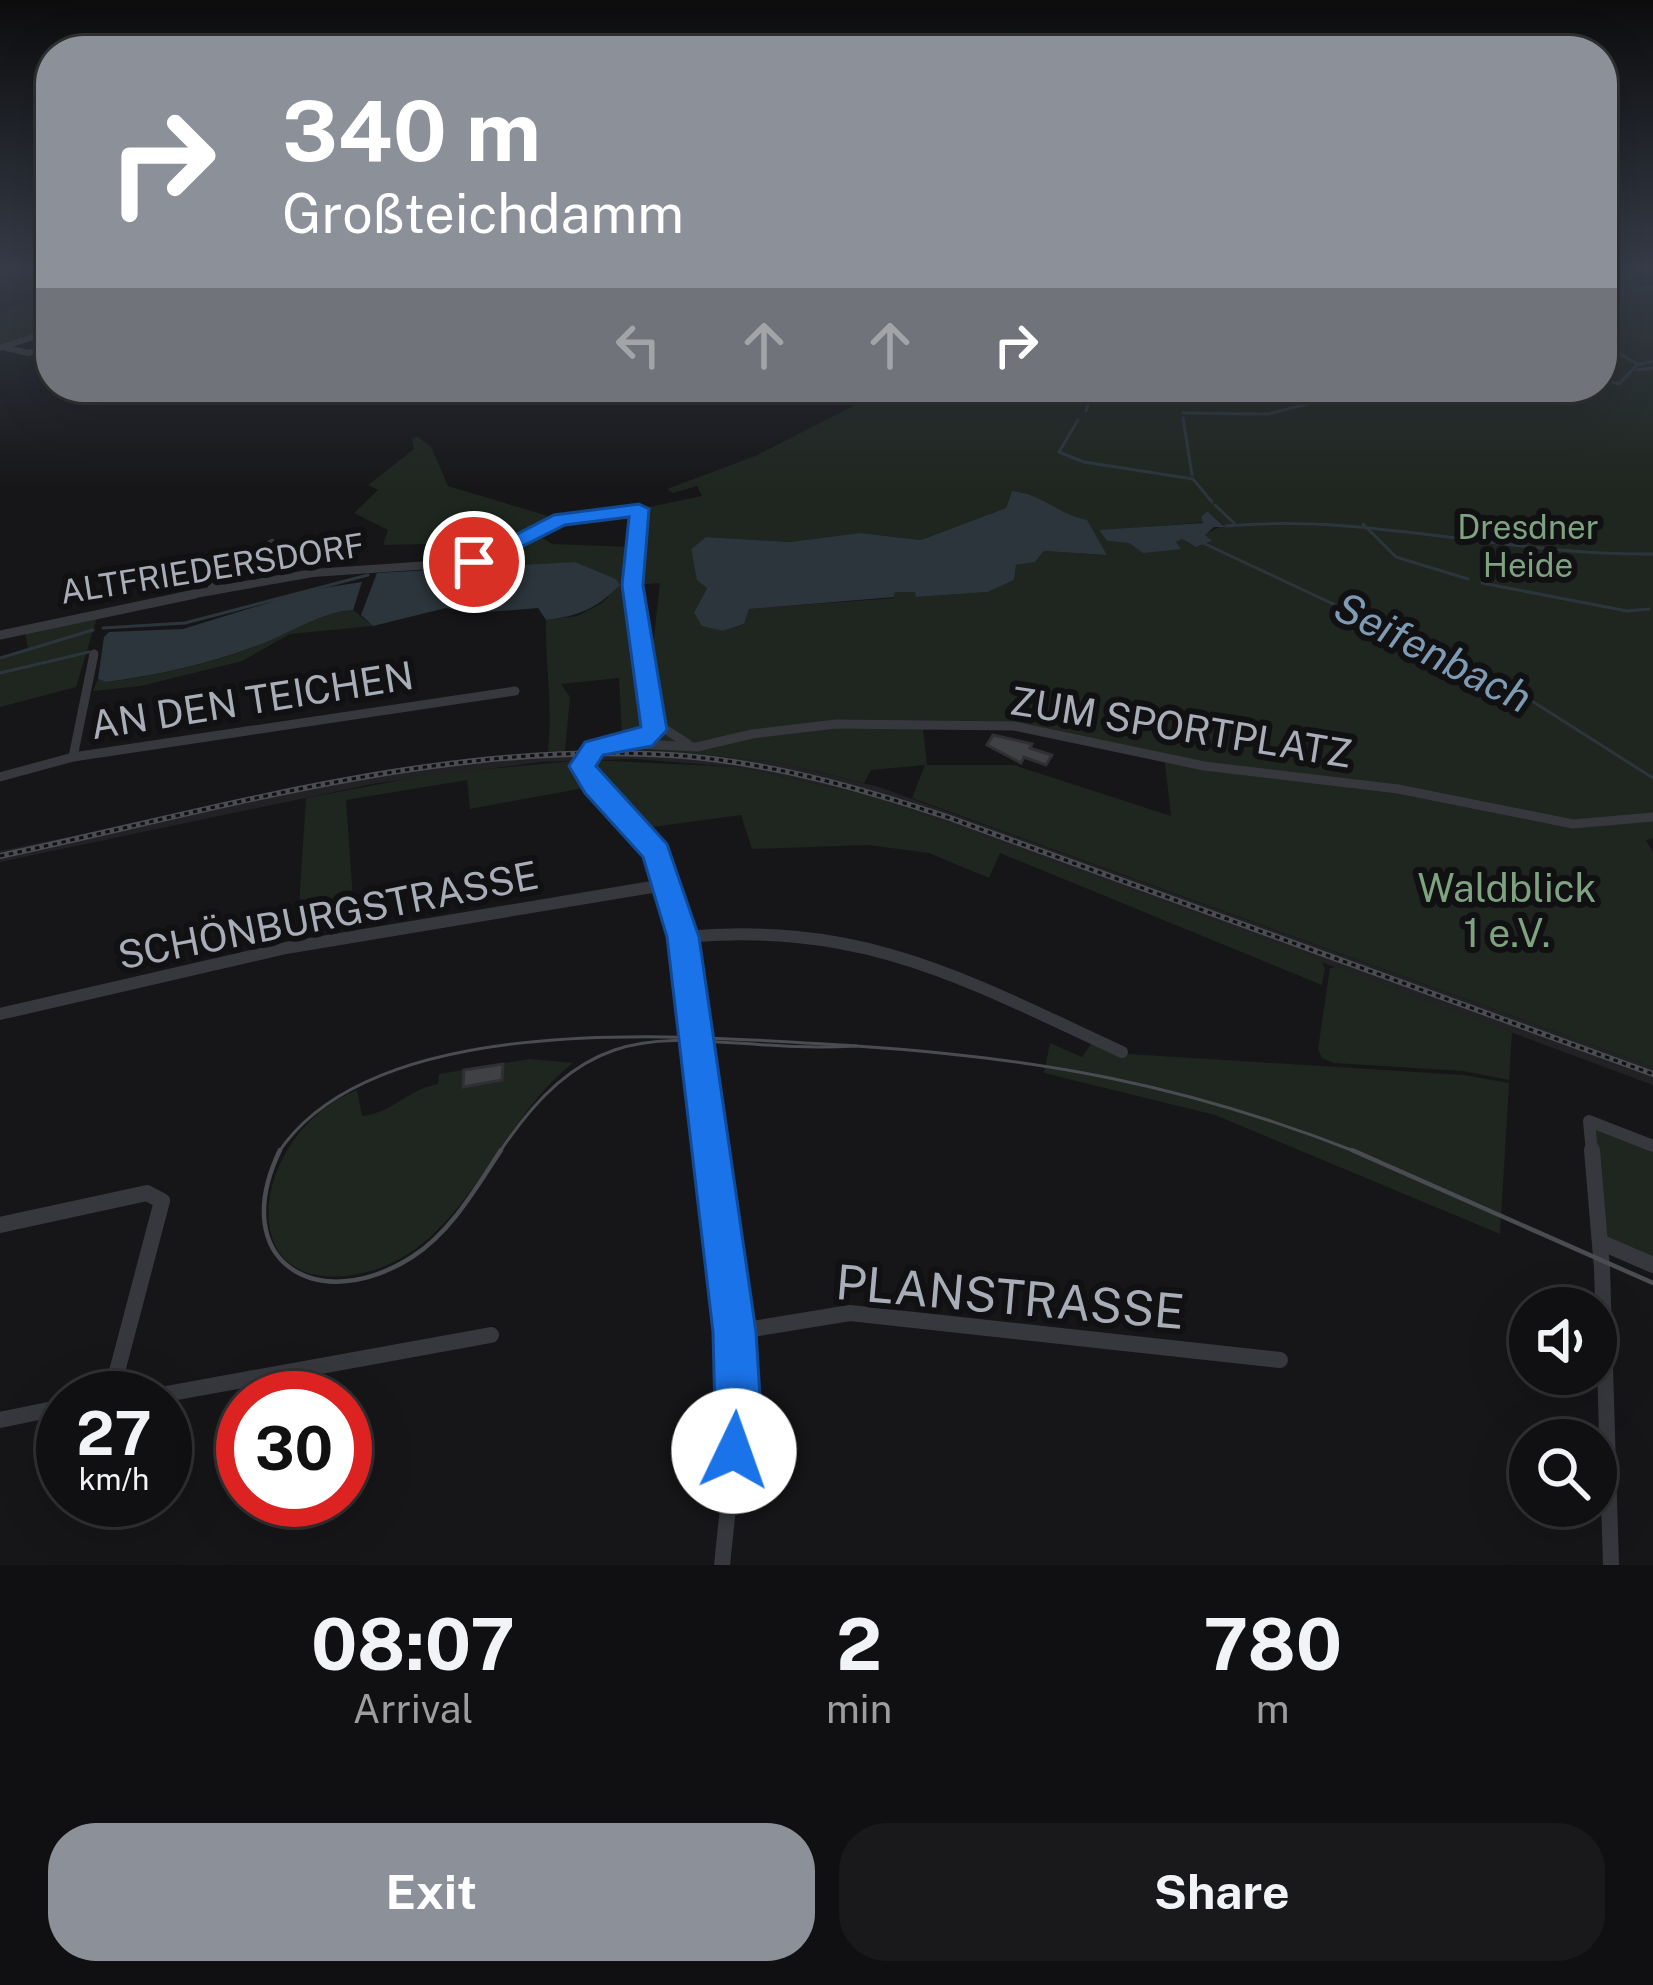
<!DOCTYPE html>
<meta charset="utf-8">
<style>
body{margin:0;font-family:"Public Sans",sans-serif;background:#19191b;color:#f1f3f6;height:100vh;display:flex;flex-direction:column;font-size:45px;white-space:nowrap}
*{box-sizing:border-box;margin:0}
p{font-size:39px;color:#9c9d9f}
.icon{flex:none;width:66px;height:66px;fill:none;stroke:currentColor;stroke-width:2;stroke-linecap:round;stroke-linejoin:round}
.map{position:relative;height:1565px;overflow:hidden}
.details{display:flex;flex-direction:column;background:#101012;flex:1}
.details>*{flex:none}
.guide{position:absolute;left:36px;top:36px;width:1581px;height:366px;border-radius:48px;box-shadow:0 12px 48px #0002,0 0 0 3px #303032;background:#8c9099;color:#fff;overflow:hidden}
.tools{position:absolute;left:1509px;top:1287px;display:grid;gap:24px}
.tools a{display:grid;place-items:center;width:108px;height:108px;border-radius:50%;background:#101012;box-shadow:0 12px 48px #0002,0 0 0 3px #303032;font-size:60px}
.speed{position:absolute;left:36px;top:1371px;display:flex;gap:24px;font-size:60px;font-weight:700;text-align:center}
.speed>*{display:grid;place-content:center;width:156px;height:156px;border-radius:50%;background:#101012;box-shadow:0 12px 48px #0002,0 0 0 3px #303032;line-height:1}
.speed small{font-size:30px;font-weight:400}
.speed .limit{border:18px solid #d22;background:#fff;color:#111}
.pin{position:absolute;display:grid;place-items:center;width:102px;height:102px;color:#fff;margin:-51px;border:6px solid #fff;border-radius:50%;box-shadow:0 3px 12px #0007}
.me{position:absolute;width:132px;margin:-66px;rotate:3deg;stroke-linejoin:round;filter:drop-shadow(0 0 9px #0008)}
.turn{display:flex;align-items:center;gap:42px;height:252px;padding:0 48px;font-size:54px}
.turn .icon{width:156px;height:156px;stroke-width:2.5}
.turn b{display:block;font-size:84px;line-height:102px}
.lanes{display:flex;align-items:center;height:114px;padding:0 48px;background:#0003;justify-content:center;gap:60px;direction:ltr}
.lanes .off{opacity:.35}
.eta{display:flex;justify-content:space-evenly;align-items:center;height:204px;text-align:center}
.eta b{font-size:72px;font-weight:700;line-height:84px}
.primary-button{display:flex;gap:24px;margin-top:auto;padding:24px 48px}
.primary-button a{flex:1;height:138px;border-radius:48px;background:#8c9099;color:#fff;font-size:48px;font-weight:700;line-height:138px;text-align:center}
.primary-button a+a{background:#19191b;color:#f1f3f6}
.map>svg:first-child{display:block}
.built{fill:#222225}
.green{fill:#1e261f;fill-rule:evenodd}
.water{fill:#2c353c}
.lines{fill:none;stroke-linecap:round;stroke-linejoin:round}
.stream{stroke:#2c353c;stroke-width:3}
.building{fill:#404145;stroke:#303034;stroke-width:3}
.street-far4{stroke:#37383d;stroke-width:6}
.street-far3{stroke:#37383d;stroke-width:8}
.street-far2{stroke:#37383d;stroke-width:9}
.street-far1{stroke:#37383d;stroke-width:12}
.street{stroke:#37383d;stroke-width:16}
.tram-far1{stroke:#4a4c52;stroke-width:3}
.tram{stroke:#4a4c52;stroke-width:4.5}
.rail-casing{stroke:#4a4c52;stroke-width:6}
.rail{stroke:#111113;stroke-width:3;stroke-dasharray:4.5;stroke-linecap:butt}
.route{fill:#1a73e8;stroke:#114b97;stroke-width:3}
.labels{text-anchor:middle;stroke-width:12;stroke-linejoin:round;paint-order:stroke}
.far-park-label{font-size:33px;fill:#7fa381;stroke:#111113}
.far-street-label{font-size:33px;fill:#a8adb8;stroke:#111113}
.street-label{font-size:39px;fill:#a8adb8;stroke:#111113}
.park-label{font-size:39px;fill:#7fa381;stroke:#111113}
.water-label{font-size:42px;font-style:italic;fill:#7f9bb3;stroke:#111113}
.near-street-label{font-size:48px;fill:#a8adb8;stroke:#111113}
</style>
<div class="map">
<svg width="1653" height="1565" viewBox="0 0 1653 1565">
<rect width="100%" height="100%" fill="#161618"/>
<polygon class="built" points="636,749 778,762 879,787 1653,1067 1653,1085 873,796 737,767 634,759 541,762 377,783 0,862 0,851 378,773 542,752"/>
<g class="green">
<path d="M1602 271H1653V838L1646 840 1653 853V1067L912 798 925 765 871 770 864 783 778 762 636 749 622 734 619 678 561 684 570 697 565 751 548 752C553 707 545 665 546 620L578 616 602 603 619 585 616 579 575 562 484 569 475 564 501 553 473 561V543L383 545 388 530 354 513 378 490 368 485 414 449 412 438 418 437 431 447 448 486 558 519 528 538 536 534 552 544 632 547 635 569 639 509 702 496 697 486 673 493 667 489 755 456 891 387H1602ZM1012 491C1042 493 1057 514 1086 520L1106 555 1044 551 1035 562 1016 565 1014 580 988 592 917 597 916 592H894V598L749 609 743 625 723 631 703 626 694 614 707 587 698 580 691 549 706 537 791 542 860 533 921 540 1006 508ZM1207 511 1224 525 1205 534 1210 542 1196 547 1182 539 1175 541 1177 549 1143 552 1129 543 1107 541 1100 531 1205 522 1201 517ZM660 583 650 672 649 673 633 585ZM836 723 1014 726 1164 755 1171 816 1014 765H927L923 728C864 727 806 725 749 736 727 741 704 752 684 741 706 747 804 727 836 723Z"/>
<polygon points="51,296 51,329 0,346 0,312"/>
<path d="M353 610 373 626 290 634 242 661 141 686 93 691 98 679 107 682C160 675 215 663 264 643 292 632 324 611 353 610Z"/>
<polygon points="98,614 76,687 0,707 0,658 28,649 25,631"/>
<polygon points="589,760 737,767 873,796 1320,959 1325,968 1322,985 1000,853 989,878 929,853 868,845 752,849 741,815 645,828 599,780"/>
<polygon points="574,761 576,772 589,787 470,809 467,780 346,800 355,928 297,937 306,798 433,774"/>
<polygon points="1337,967 1512,1032 1509,1080 1463,1071 1334,1063 1322,1058 1318,1049 1330,968"/>
<polygon points="1050,1043 1082,1057 1091,1044 1113,1053 1464,1075 1509,1083 1500,1234 1215,1115 1044,1073"/>
<path d="M529 1059 573 1063C497 1121 465 1250 363 1273 226 1303 250 1132 357 1090L362 1116C393 1113 408 1089 438 1084L439 1074Z"/>
<polygon points="1595,1127 1653,1150 1653,1260 1606,1239"/>
</g>
<g class="water">
<path d="M1012 491C1042 493 1057 514 1087 520L1107 555 1044 551 1035 562 1016 565 1014 580 988 592 916 597 915 592H895L894 597 749 609 744 624 723 631 702 626 694 613 707 588 697 580 691 549 706 537 790 542 860 533 921 540 1006 508Z"/>
<polygon points="1207,511 1225,527 1214,527 1205,535 1212,541 1196,547 1182,539 1176,542 1181,549 1143,553 1129,543 1107,541 1099,530 1203,523 1201,517"/>
<path d="M575 562 616 579 620 585C596 609 579 616 546 620L538 608 476 613 446 608 373 626 361 615 377 573Z"/>
<path d="M362 582 353 610C324 611 292 632 264 643 214 663 160 675 106 682L98 679 104 637 109 632 183 629 310 590Z"/>
</g>
<g class="lines">
<g class="stream">
<polyline points="1636,288 1653,287"/>
<polyline points="1602,344 1637,364"/>
<polyline points="1637,370 1653,368"/>
<polyline points="1602,379 1619,384 1637,365 1653,361"/>
<polyline points="1086,387 1088,395 1098,387"/>
<polyline points="1086,411 1089,402"/>
<polyline points="1183,413 1268,414 1374,387"/>
<polyline points="1183,418 1192,475"/>
<polyline points="1078,420 1059,452 1084,462 1193,479 1212,502"/>
<polyline points="1215,505 1235,524"/>
<polyline points="1363,524 1396,557 1468,579"/>
<path d="M1226 526C1370 513 1509 556 1653 554"/>
<polyline points="1203,543 1444,656 1472,663 1653,778"/>
<polyline points="1482,583 1627,611 1649,609"/>
<polyline points="103,628 185,623 368,575"/>
<polyline points="0,658 93,630"/>
<polyline points="0,673 89,652"/>
</g>
</g>
<g class="building">
<polygon points="993,735 1032,744 1030,748 1052,755 1046,765 1024,757 1021,763 987,745"/>
<polygon points="503,1064 502,1080 463,1087 464,1070"/>
</g>
<g class="lines">
<g class="street-far4">
<polyline points="0,348 51,331"/>
<polyline points="6,348 28,353 51,348"/>
</g>
<g class="street-far3">
<polyline points="212,588 272,543"/>
<polyline points="178,597 313,573 474,562 561,519 639,509 634,597"/>
</g>
<g class="street-far2">
<polyline points="633,594 654,730 643,740 595,748 582,766 643,838"/>
<polyline points="0,635 195,594"/>
<polyline points="654,722 688,744"/>
<polyline points="637,744 697,747 752,734 836,724 1014,726 1204,766 1398,789 1573,824 1653,817"/>
<polyline points="73,757 94,654"/>
<polyline points="0,777 73,757 515,691"/>
</g>
<g class="street-far1">
<path d="M640 835C696 895 700 1069 710 1153"/>
<path d="M683 937C865 921 964 979 1122 1052"/>
<polyline points="0,1014 286,948 670,884"/>
<polyline points="1592,1153 1589,1121 1653,1146"/>
</g>
<g class="street">
<polyline points="710,1150 737,1370 738,1413 722,1565"/>
<polyline points="1592,1150 1602,1268 1611,1565"/>
<polyline points="0,1225 147,1193 162,1201 110,1398"/>
<polyline points="1600,1242 1653,1265"/>
<polyline points="734,1332 850,1313 1280,1360"/>
<polyline points="144,1398 491,1335"/>
<polyline points="0,1420 63,1407"/>
</g>
<g class="tram-far1">
<path d="M856 1046C1040 1058 1187 1085 1359 1153"/>
<path d="M278 1153C377 1005 700 1037 856 1046"/>
<path d="M499 1153C608 988 692 1056 856 1046"/>
</g>
<g class="tram">
<path d="M280 1150C226 1262 318 1317 412 1257 451 1232 476 1188 501 1150"/>
<polyline points="1352,1150 1653,1283"/>
</g>
<defs>
<path id="rail" d="M0 856C223 808 454 738 684 756 776 764 863 789 950 818L1653 1074"/>
</defs>
<use href="#rail" class="rail-casing"/>
<use href="#rail" class="rail"/>
</g>
<linearGradient id="sky" x2="0" y2="1"><stop stop-color="#0c0c0d"/><stop offset="0.55" stop-color="#363c48"/><stop offset="1" stop-color="#363c48" stop-opacity="0"/></linearGradient>
<rect width="1653" height="490" fill="url(#sky)"/>
<polygon class="route" points="639,504 649,509 643,585 667,730 652,746 603,755 596,766 667,844 699,937 756,1332 761,1413 757,1451 750,1467 734,1474 718,1467 711,1451 715,1413 713,1332 667,937 643,857 585,793 569,766 585,742 641,727 622,585 629,517 565,525 481,567 463,562 554,515"/>
<g class="labels">
<g class="far-park-label">
<text x="1528" y="539">Dresdner<tspan x="1528" dy="38">Heide</tspan></text>
</g>
<g class="far-street-label">
<text transform="translate(212 568) rotate(-9)" y="12">ALTFRIEDERSDORF</text>
</g>
<g class="street-label">
<text transform="translate(252 700) rotate(-9)" y="14">AN DEN TEICHEN</text>
<text transform="translate(1181 727) rotate(9)" y="14">ZUM SPORTPLATZ</text>
<text transform="translate(328 915) rotate(-11)" y="14">SCHÖNBURGSTRASSE</text>
</g>
<g class="park-label">
<text x="1507" y="902">Waldblick<tspan x="1507" dy="45">1 e.V.</tspan></text>
</g>
<g class="water-label">
<text transform="translate(1433 652) rotate(27)" y="15">Seifenbach</text>
</g>
<g class="near-street-label">
<text transform="translate(1010 1297) rotate(5)" y="17">PLANSTRASSE</text>
</g>
</g>
</svg>
<div class="tools">
<a><svg class="icon" aria-label="sound" viewBox="0 0 24 24"><path d="M4 9h4l5-4v14l-5-4H4zM17 9q2 3 0 6"/></svg></a>
<a><svg class="icon" aria-label="search" viewBox="0 0 24 24"><circle cx="10" cy="10" r="6"/><path d="M15 15l6 6"/></svg></a>
</div>
<div class="speed"><div>27<small>km/h</small></div><div class="limit">30</div></div>
<div class="pin" style="left:474px;top:562px;background:#d93025"><svg class="icon" aria-label="arrive" viewBox="0 0 24 24"><path d="M6 21V4h12l-3 4 3 4H6"/></svg></div>
<svg class="me" style="left:734px;top:1451px" viewBox="-20 -20 40 40"><circle r="19" fill="#fff"/><path d="M0-13L10 11 0 6-10 11z" fill="#1a73e8"/></svg>
<div class="guide">
<div class="turn"><svg class="icon" aria-label="right" viewBox="0 0 24 24"><path d="M7 20v-9h11M14 6l5 5-5 5"/></svg><div><b>340 m</b>Großteichdamm</div></div>
<div class="lanes"><svg class="icon off" aria-label="left" viewBox="0 0 24 24"><path d="M17 20v-9H6M10 6l-5 5 5 5"/></svg><svg class="icon off" aria-label="ahead" viewBox="0 0 24 24"><path d="M12 20V5M6 11l6-6 6 6"/></svg><svg class="icon off" aria-label="ahead" viewBox="0 0 24 24"><path d="M12 20V5M6 11l6-6 6 6"/></svg><svg class="icon" aria-label="right" viewBox="0 0 24 24"><path d="M7 20v-9h11M14 6l5 5-5 5"/></svg></div>
</div>
</div>
<section class="details">
<div class="eta">
<div><b>08:07</b><p>Arrival</p></div>
<div><b>2</b><p>min</p></div>
<div><b>780</b><p>m</p></div>
</div>
<div class="primary-button"><a>Exit</a><a>Share</a></div>
</section>
